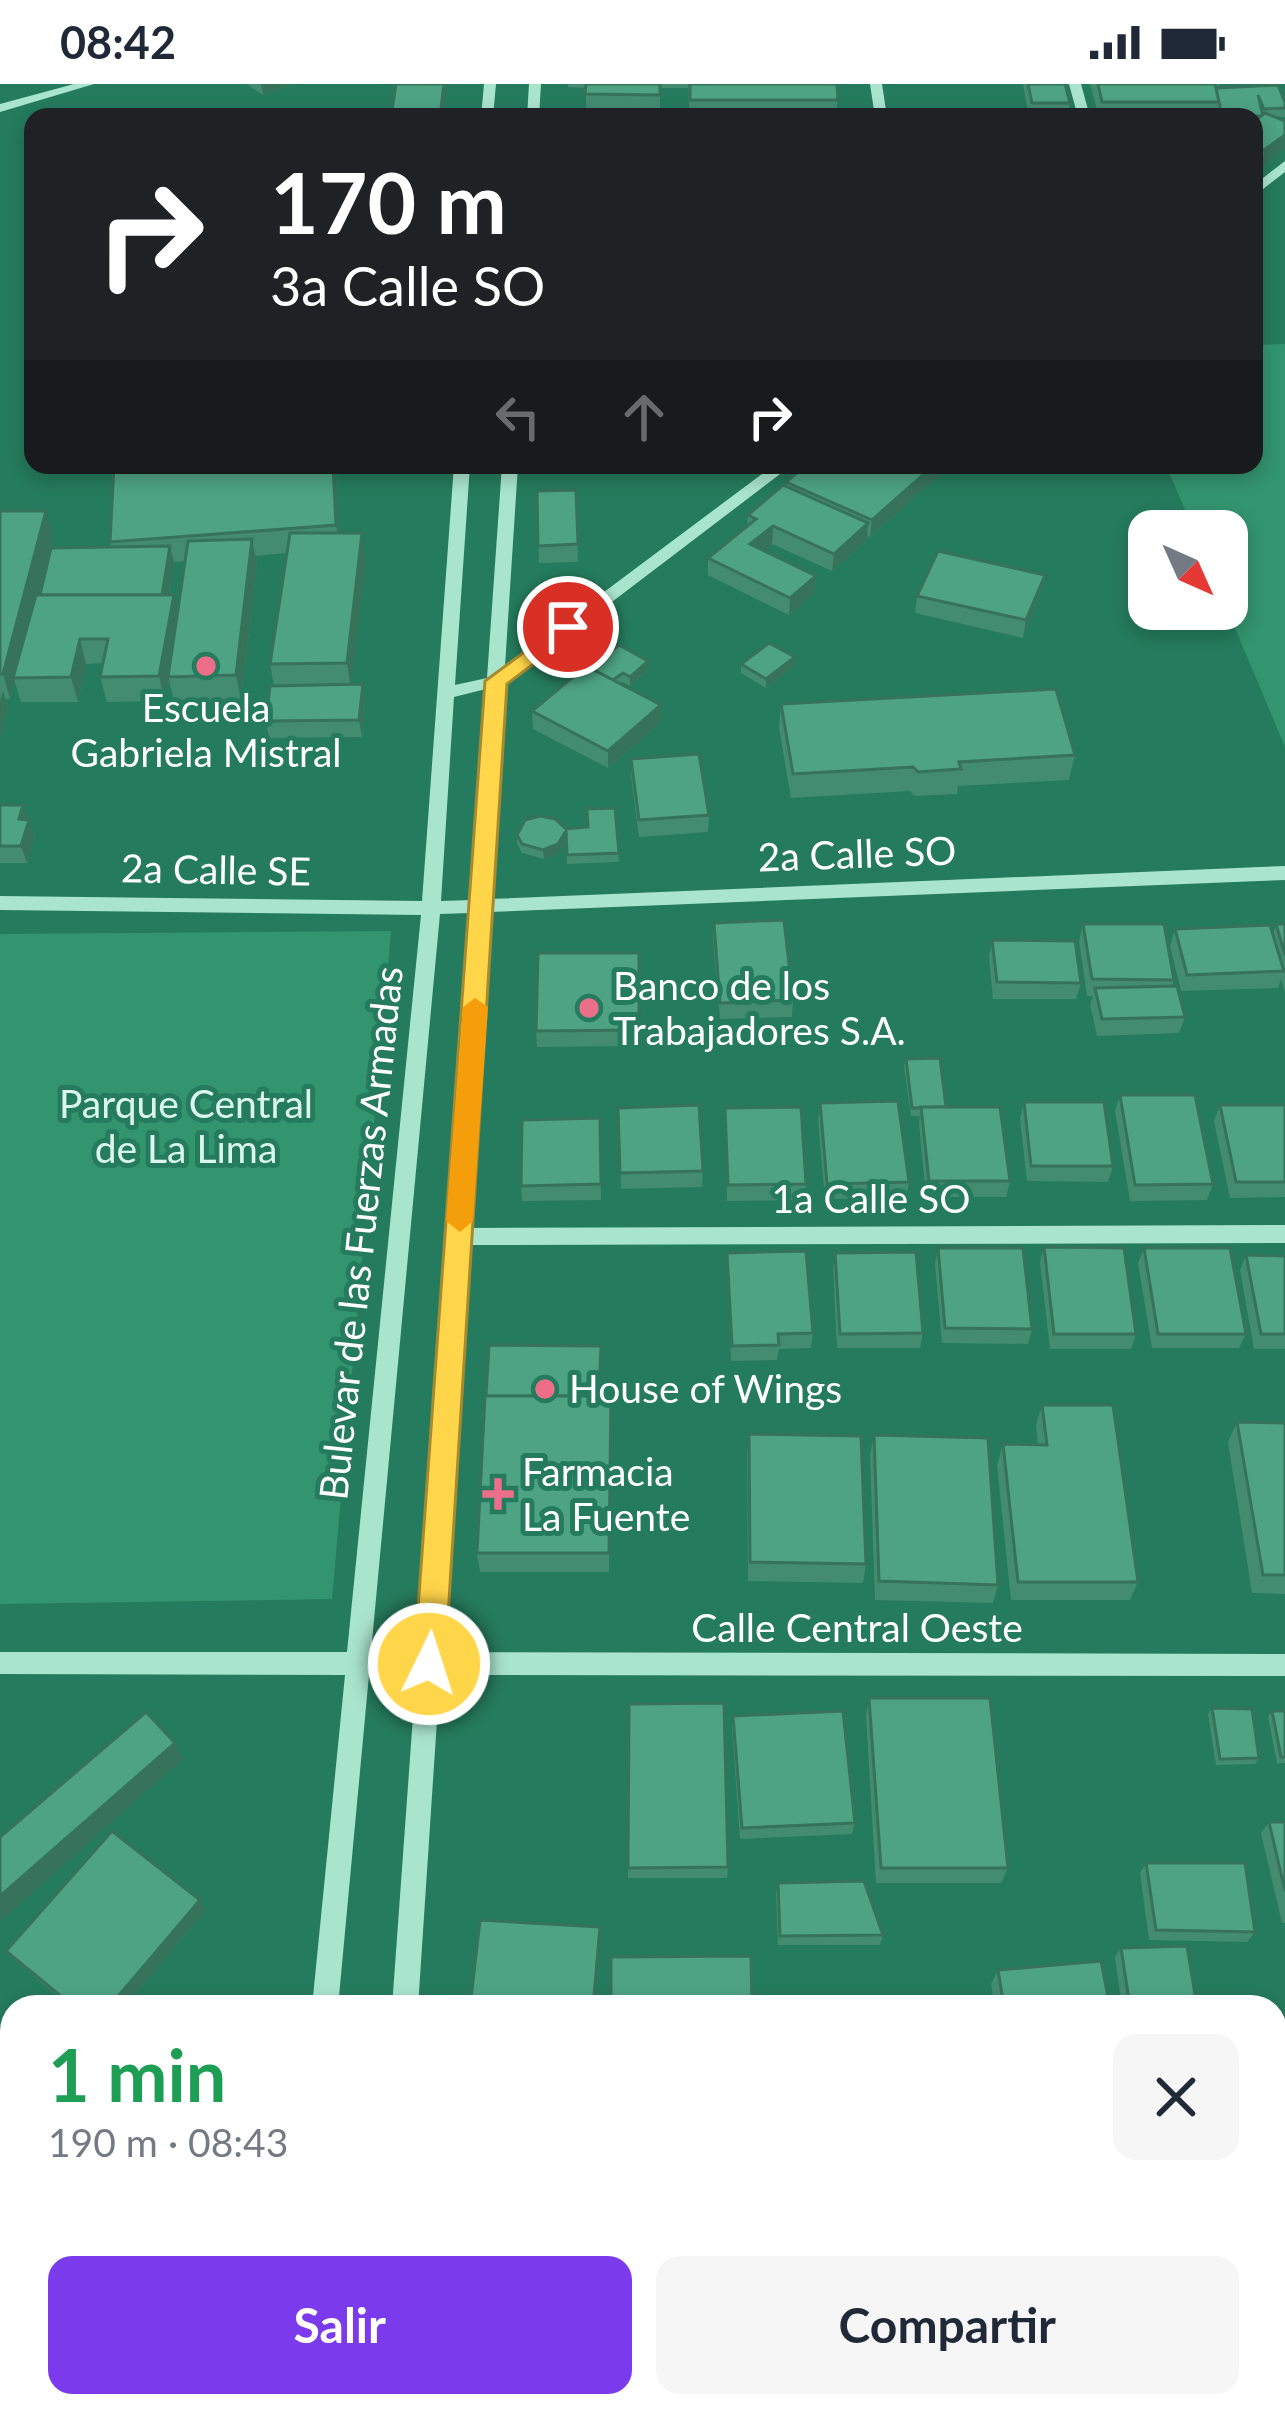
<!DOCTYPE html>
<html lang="es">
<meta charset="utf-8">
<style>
body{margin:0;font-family:Lato,sans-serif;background:#f6f6f7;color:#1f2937;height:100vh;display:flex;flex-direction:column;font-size:45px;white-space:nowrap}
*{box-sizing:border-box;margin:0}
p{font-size:39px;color:#747a83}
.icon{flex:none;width:66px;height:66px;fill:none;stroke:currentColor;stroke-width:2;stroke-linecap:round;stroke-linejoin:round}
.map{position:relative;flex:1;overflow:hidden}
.drawer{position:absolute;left:0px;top:1911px;width:1287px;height:423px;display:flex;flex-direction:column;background:#fff;border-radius:36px 36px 0 0;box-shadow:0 6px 18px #0003}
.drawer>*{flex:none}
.top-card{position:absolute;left:24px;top:24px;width:1239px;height:366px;border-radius:24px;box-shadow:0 6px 18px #0003;background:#202124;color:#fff;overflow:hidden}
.needle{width:78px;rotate:135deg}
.tools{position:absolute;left:1128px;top:426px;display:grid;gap:24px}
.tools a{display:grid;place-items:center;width:120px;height:120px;border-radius:24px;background:#fff;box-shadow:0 6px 18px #0003;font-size:60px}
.pin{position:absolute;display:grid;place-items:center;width:102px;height:102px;color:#fff;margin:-51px;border:6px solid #fff;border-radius:50%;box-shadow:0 3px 12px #0007}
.me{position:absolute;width:132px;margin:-66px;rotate:4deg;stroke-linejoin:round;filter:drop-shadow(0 0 9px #0008)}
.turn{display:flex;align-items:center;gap:42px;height:252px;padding:0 48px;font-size:54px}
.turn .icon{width:156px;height:156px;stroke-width:2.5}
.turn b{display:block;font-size:84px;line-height:102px}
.lanes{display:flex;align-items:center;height:114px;padding:0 48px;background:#0003;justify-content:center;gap:60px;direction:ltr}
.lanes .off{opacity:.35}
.round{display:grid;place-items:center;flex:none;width:126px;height:126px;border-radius:24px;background:#f6f6f7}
.headline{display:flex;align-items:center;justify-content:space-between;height:204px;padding:0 48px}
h1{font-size:72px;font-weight:700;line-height:90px;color:#1e9e55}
.button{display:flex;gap:24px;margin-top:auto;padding:24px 48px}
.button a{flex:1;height:138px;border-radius:24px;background:#7c3aed;color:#fff;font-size:48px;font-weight:700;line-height:138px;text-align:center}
.button a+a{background:#f6f6f7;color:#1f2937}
.status{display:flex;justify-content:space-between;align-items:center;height:84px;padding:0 60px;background:#fff;direction:ltr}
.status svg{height:33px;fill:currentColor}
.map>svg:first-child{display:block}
.green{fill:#339470}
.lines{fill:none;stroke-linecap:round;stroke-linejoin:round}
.minor{fill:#a9e4ce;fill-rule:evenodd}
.wall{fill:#438c72;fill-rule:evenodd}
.shaded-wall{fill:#37725d}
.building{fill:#4ea385;stroke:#37725d;stroke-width:3}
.route{fill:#ffd54a;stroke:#a68a30;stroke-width:3}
.slow{fill:#f59e0b}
.poi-dot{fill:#ed6e88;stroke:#257b5d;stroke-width:4.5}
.labels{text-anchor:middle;stroke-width:10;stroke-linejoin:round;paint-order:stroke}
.poi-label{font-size:39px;fill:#fff;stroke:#257b5d;text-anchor:start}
.street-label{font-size:39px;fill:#fff;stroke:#257b5d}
.park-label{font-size:39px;fill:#dbf7ed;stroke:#257b5d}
</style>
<div class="status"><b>08:42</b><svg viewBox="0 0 49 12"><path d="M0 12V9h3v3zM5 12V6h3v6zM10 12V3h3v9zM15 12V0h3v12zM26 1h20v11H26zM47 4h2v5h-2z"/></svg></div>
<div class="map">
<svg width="1285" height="2333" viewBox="0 0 1285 2333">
<rect width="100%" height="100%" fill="#257b5d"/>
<g class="green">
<polygon points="1285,260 1285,663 1227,525 1227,447 1194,447 1166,381 1254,381 1254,261"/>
<polygon points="391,847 332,1515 0,1520 0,850"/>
</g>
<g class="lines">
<g class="minor">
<polygon points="74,0 94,0 0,28 0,20"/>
<polygon points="484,0 496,0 493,33 481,33"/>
<polygon points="529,0 541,0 539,33 527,33"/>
<polygon points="870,0 882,0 887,33 875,33"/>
<polygon points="1069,0 1081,0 1090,33 1078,33"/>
<polygon points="1285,77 1285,88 1254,112 1254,101"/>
<path d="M454 381H470L455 601 487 594 502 381H518L505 582 774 381H792L504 600 490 815 1285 782V796L489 828 468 1144 1285 1141V1159L467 1161 441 1568 1285 1570V1592L440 1591 418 1923H392L416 1591H369L338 1923H312L345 1591 0 1590V1568H347L421 831 0 826V812L422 817ZM486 605 471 816 441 817 454 613ZM470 829 417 1568H371L440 830Z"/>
<rect x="1275" y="2165" width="10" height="28"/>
<rect x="279" y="2322" width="30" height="11"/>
<rect x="370" y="2322" width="30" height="11"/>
</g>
</g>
<g class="wall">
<polygon points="247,0 293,0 263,11"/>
<polygon points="568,0 837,0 837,33 690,33 688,4 660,4 660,28 586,27 586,4 568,3"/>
<polygon points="1023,0 1065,0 1070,19 1067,33 1029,33"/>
<polygon points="1090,0 1219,0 1218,4 1285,18 1285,33 1275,33 1264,85 1254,92 1254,33 1099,33"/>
<polygon points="651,381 709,381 709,383"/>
<polygon points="806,381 942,381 941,390 870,453 867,452 867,456 832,487 772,460 763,467 816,492 814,509 789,531 708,491 708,474 747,442 748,431 786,402 786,398"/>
<path d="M336 389 339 449 366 473 351 601 363 600 365 618 362 653 269 654 266 637 274 602 270 580 287 469 255 472 257 480 241 615 174 618 169 595 165 617 107 618 100 593 103 579 86 580 78 618H21L15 598 10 615H5L8 625 0 656V427L53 451 37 511H40L111 463 110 458ZM185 477 178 528 169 511 174 478Z"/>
<polygon points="576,406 578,478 539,479 537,407"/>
<polygon points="1045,491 1041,508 1023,554 915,529 917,512"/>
<polygon points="795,573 794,582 766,604 741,589 741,580"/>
<polygon points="648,577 648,586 630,602 623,598 620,600 661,621 661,638 608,684 533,645 532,627 590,584"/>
<polygon points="781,620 1075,671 1069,696 958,702 957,710 915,712 910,707 791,714 779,644"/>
<polygon points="631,675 709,731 708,748 639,753 631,692"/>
<polygon points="0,721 28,736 35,753 27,779 0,779"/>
<polygon points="615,724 619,778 567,780 566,756 559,769 544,775 522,769 517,759 517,751 588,743"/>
<polygon points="714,839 793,916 792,933 720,935 713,855"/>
<polygon points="1083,840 1174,896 1172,902 1185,933 1179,949 1097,952 1090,920 1093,912 1087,912 1079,857"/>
<polygon points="1276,840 1285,840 1285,909 1281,895 1278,904 1181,907 1170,862 1175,845 1273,850"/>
<polygon points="992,856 1081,899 1076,915 993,915 989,873"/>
<polygon points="639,869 639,962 537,963 536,947"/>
<polygon points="906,975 1010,1097 1006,1113 926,1113 919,1039 920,1032 911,1032 904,983"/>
<polygon points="1120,1011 1213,1100 1207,1116 1130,1117 1115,1027"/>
<polygon points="1024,1018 1113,1082 1108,1098 1027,1097 1020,1034"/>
<polygon points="820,1019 909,1098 906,1114 825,1115 818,1035"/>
<polygon points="1220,1021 1285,1021 1285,1113 1230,1114 1214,1037"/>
<polygon points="618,1024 703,1087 702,1103 621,1105"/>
<polygon points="725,1024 806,1100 804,1116 727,1117"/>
<polygon points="600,1034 601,1116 522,1117 521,1102"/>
<polygon points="1044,1163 1136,1250 1131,1265 1050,1265 1040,1178"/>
<polygon points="938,1164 1032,1245 1028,1260 942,1259 935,1180"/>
<polygon points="1144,1164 1246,1250 1239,1264 1152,1264 1138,1179"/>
<polygon points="727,1169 813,1249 811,1264 779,1265 777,1276 731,1277"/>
<polygon points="835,1169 923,1249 920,1264 837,1264 833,1184"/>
<polygon points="1246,1171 1285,1172 1285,1265 1254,1265 1240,1186"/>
<polygon points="601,1262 600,1312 611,1312 609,1488 480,1488 477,1469"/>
<polygon points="1042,1321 1138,1498 1130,1516 1011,1516 997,1381 1003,1360 1038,1361 1036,1341"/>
<polygon points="1237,1338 1285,1339 1285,1510 1252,1509 1228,1358"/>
<polygon points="749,1350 866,1480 863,1499 748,1497 747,1370"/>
<polygon points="874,1351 998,1501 993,1519 875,1516 870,1371"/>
<polygon points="869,1614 1008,1784 1001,1799 876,1799 866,1631"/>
<polygon points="629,1620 728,1783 727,1794 628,1794"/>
<polygon points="1212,1624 1259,1674 1255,1680 1216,1681 1208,1630"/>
<polygon points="1272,1627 1285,1627 1285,1679 1277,1679 1268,1633"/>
<polygon points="733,1632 855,1739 852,1750 740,1755 732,1644"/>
<polygon points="1269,1738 1285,1738 1285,1839 1282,1839 1261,1749"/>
<polygon points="1146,1779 1255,1848 1247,1858 1149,1856 1140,1789"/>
<polygon points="778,1799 883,1851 880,1861 778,1861 776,1809"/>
<polygon points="206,1826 124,1923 70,1923 15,1876 6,1867"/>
<polygon points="1121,1864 1197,1923 1122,1923 1115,1873"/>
<polygon points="998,1886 1110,1923 995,1923 991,1900"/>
<polygon points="1275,1954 1285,1959 1285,2152 1275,2151"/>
<rect x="0" y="1959" width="12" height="103"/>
<polygon points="1068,2322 1185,2322 1186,2333 1069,2333"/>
<polygon points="1202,2322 1275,2322 1285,2333 1203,2333"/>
</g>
<g class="shaded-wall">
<polygon points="261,0 293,0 263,11"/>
<polygon points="444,0 447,0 443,33 440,33"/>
<polygon points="1285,51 1285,65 1265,80 1264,85 1254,92 1254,85 1261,80 1264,66"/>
<polygon points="333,381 336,389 340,465 336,441"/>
<polygon points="934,381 942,381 941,390 870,453 872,436"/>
<polygon points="46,427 53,451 16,594 13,594 15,598 10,615 3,590"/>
<polygon points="868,439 867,456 832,487 834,470"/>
<polygon points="773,442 772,460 750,478 750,460"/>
<polygon points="362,449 366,473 351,604 347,579"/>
<polygon points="252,455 257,480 241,615 236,591"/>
<polygon points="170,462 174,479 165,533 161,516"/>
<polygon points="1045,491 1041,508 1023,554 1026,536"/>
<polygon points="816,492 814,509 789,531 790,514"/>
<polygon points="174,511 179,536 165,617 159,592"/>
<polygon points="80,555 86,580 78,618 71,593"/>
<polygon points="795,573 794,582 766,604 766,595"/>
<polygon points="648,577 648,586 630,602 630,593"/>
<polygon points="363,600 365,618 362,653 359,636"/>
<polygon points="3,607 8,625 0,656 0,617"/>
<polygon points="661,621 661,638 608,684 608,667"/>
<polygon points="23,721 35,753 27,779 21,762 19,735"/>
<polygon points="566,747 566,756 559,769 544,775 543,766"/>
<polygon points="175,1659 183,1675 0,1837 0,1812"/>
<polygon points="200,1816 206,1826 124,1923 109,1923"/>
<polygon points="600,1843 601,1857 595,1923 593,1923"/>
<polygon points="224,2322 235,2322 234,2333 223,2333"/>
</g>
<g class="building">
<polygon points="396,0 444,0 440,32 391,33"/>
<polygon points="586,0 660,0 660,11 585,10"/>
<polygon points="690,0 837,0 838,16 690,16"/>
<polygon points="1028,0 1065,0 1070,19 1032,19"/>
<polygon points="1098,0 1215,0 1221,18 1102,18"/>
<polygon points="1278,1 1285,18 1285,24 1264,25 1258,11 1263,32 1222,32 1216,4"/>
<polygon points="1265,29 1285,37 1285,51 1264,66 1254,62 1254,37"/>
<polygon points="660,32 660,33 589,33"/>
<polygon points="1254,71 1266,76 1254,85"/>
<polygon points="114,381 333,381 336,441 110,458"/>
<polygon points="806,381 934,381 872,436 786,398"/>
<polygon points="783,401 868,439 834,470 773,442 750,460 816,492 790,514 708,474 756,435 748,431"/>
<polygon points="576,406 578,460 538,462 537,407"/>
<polygon points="0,427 46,427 3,590 0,590"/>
<polygon points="290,449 362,449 347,579 270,580"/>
<polygon points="252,455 236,591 168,593 188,457"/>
<polygon points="170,462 162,511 40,511 51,464"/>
<polygon points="938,467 1045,491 1026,536 917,512"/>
<polygon points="36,511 174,511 159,592 100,593 108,555 80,555 71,593 13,594"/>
<polygon points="769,559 795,573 766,595 741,580"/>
<polygon points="619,561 648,577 630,593 623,589 613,596 590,584"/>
<polygon points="586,582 661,621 608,667 532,627"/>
<polygon points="363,600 359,636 266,637 270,602"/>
<polygon points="1056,605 1075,671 959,678 961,685 918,688 913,683 793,690 781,620"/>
<polygon points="699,670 709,731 639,736 631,675"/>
<polygon points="0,721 23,721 19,735 29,736 21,762 0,762"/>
<polygon points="615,724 619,769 567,771 566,747 558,760 543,766 522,760 517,751 525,736 540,732 555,735 566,745 588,743 587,725"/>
<polygon points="784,836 793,916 720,919 714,839"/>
<polygon points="1083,840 1164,840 1174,896 1092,895"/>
<polygon points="1276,840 1285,840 1285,871"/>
<polygon points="1270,841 1284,887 1187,891 1175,845"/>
<polygon points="992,856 1075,857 1081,899 997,898"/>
<polygon points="538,869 639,869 639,946 536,947"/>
<polygon points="1177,902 1185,933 1102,935 1095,904"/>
<polygon points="940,974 946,1023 912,1024 906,975"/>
<polygon points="1120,1011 1195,1011 1213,1100 1135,1101"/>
<polygon points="898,1017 909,1098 827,1100 820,1019"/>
<polygon points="1024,1018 1104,1018 1113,1082 1031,1082"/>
<polygon points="699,1021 703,1087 620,1089 618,1024"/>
<polygon points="1220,1021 1285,1021 1285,1098 1236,1098"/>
<polygon points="801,1023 806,1100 728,1101 725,1024"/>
<polygon points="921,1023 1000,1023 1010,1097 929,1097"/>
<polygon points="600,1034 601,1100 521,1102 522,1036"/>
<polygon points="1044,1163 1124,1164 1136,1250 1054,1250"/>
<polygon points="938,1164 1023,1164 1032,1245 945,1244"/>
<polygon points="1144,1164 1230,1164 1246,1250 1158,1250"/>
<polygon points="806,1167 813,1249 778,1250 779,1261 732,1262 727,1169"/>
<polygon points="916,1168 923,1249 840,1250 835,1169"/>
<polygon points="1246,1171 1285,1172 1285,1250 1261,1250"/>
<polygon points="489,1261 601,1262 599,1312 486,1312"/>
<polygon points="485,1312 611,1312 609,1469 477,1469"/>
<polygon points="1042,1321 1113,1321 1138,1498 1018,1498 1003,1360 1047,1361"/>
<polygon points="1237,1338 1285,1339 1285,1491 1263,1491"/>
<polygon points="749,1350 861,1352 866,1480 750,1478"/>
<polygon points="874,1351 988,1354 998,1501 879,1497"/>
<polygon points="869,1614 990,1614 1008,1784 881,1784"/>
<polygon points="724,1619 728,1783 628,1784 629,1620"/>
<polygon points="1212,1624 1252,1625 1259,1674 1220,1675"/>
<polygon points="843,1627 855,1739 742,1744 733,1632"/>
<polygon points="1272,1627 1285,1627 1285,1673 1281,1673"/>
<polygon points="146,1628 175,1659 0,1812 0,1753"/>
<polygon points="1269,1738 1285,1738 1285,1807"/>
<polygon points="112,1747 200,1816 109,1923 74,1923 6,1867"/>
<polygon points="1146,1779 1245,1779 1255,1848 1156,1846"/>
<polygon points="864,1797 883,1851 780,1852 778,1799"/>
<polygon points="480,1836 600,1843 593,1923 470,1923"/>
<polygon points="1187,1862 1197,1923 1130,1923 1121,1864"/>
<polygon points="751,1872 752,1923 611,1923 611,1873"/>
<polygon points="1101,1877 1110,1923 1004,1923 998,1886"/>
<polygon points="1275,1954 1284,1955 1285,1959 1285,2142 1275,2141"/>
<rect x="0" y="1959" width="12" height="93"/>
<polygon points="0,2148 12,2148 12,2322 224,2322 223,2333 0,2333"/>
<polygon points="1275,2267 1285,2268 1285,2333 1215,2333 1214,2322 1275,2322"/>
<polygon points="651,2322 870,2322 871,2333 651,2333"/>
<polygon points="1075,2322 1185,2322 1186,2333 1076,2333"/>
</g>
<polygon class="route" points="568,536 579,543 576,548 507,600 445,1580 440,1590 429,1594 418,1590 414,1580 485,597"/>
<polygon class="slow" points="475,914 488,923 473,1137 460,1148 446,1137 463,923"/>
<g class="poi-dot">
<circle cx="206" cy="582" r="12"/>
<circle cx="589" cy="924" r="12"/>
<circle cx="545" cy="1305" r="12"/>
<path d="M492 1392h12v12h12v12h-12v12h-12v-12h-12v-12h12z"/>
</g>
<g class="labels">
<g class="poi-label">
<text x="206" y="638" text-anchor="middle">Escuela<tspan x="206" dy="45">Gabriela Mistral</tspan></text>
<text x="613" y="916">Banco de los<tspan x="613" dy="45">Trabajadores S.A.</tspan></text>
<text x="569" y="1319">House of Wings</text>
<text x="522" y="1402">Farmacia<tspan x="522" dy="45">La Fuente</tspan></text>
</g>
<g class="street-label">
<text transform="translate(857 770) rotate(-2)" y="14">2a Calle SO</text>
<text transform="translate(216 786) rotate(1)" y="14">2a Calle SE</text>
<text x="871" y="1129">1a Calle SO</text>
<text transform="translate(361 1149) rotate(-84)" y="14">Bulevar de las Fuerzas Armadas</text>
<text x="857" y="1558">Calle Central Oeste</text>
</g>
<g class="park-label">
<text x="186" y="1034">Parque Central<tspan x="186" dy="45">de La Lima</tspan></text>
</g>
</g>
</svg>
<div class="tools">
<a><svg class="needle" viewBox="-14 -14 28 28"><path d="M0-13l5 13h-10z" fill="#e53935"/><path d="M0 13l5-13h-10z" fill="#747a83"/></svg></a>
</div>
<div class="pin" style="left:568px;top:543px;background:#d93025"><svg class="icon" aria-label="arrive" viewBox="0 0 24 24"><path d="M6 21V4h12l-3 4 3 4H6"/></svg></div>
<svg class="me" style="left:429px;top:1580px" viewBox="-20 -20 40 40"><circle r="17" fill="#ffd54a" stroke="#fff" stroke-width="3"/><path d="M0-11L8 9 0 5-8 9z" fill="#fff"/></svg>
<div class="top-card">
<div class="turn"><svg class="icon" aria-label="right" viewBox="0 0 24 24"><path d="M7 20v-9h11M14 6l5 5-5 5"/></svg><div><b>170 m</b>3a Calle SO</div></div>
<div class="lanes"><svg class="icon off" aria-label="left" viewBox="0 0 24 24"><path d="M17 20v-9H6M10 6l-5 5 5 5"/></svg><svg class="icon off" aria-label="ahead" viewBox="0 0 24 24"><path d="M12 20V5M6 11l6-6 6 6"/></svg><svg class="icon" aria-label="right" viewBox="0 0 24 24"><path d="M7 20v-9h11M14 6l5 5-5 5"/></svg></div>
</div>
<section class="drawer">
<div class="headline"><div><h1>1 min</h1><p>190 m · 08:43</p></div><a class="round"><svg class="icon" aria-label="close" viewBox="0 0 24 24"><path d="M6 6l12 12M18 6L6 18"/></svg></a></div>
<div class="button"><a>Salir</a><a>Compartir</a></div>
</section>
</div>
